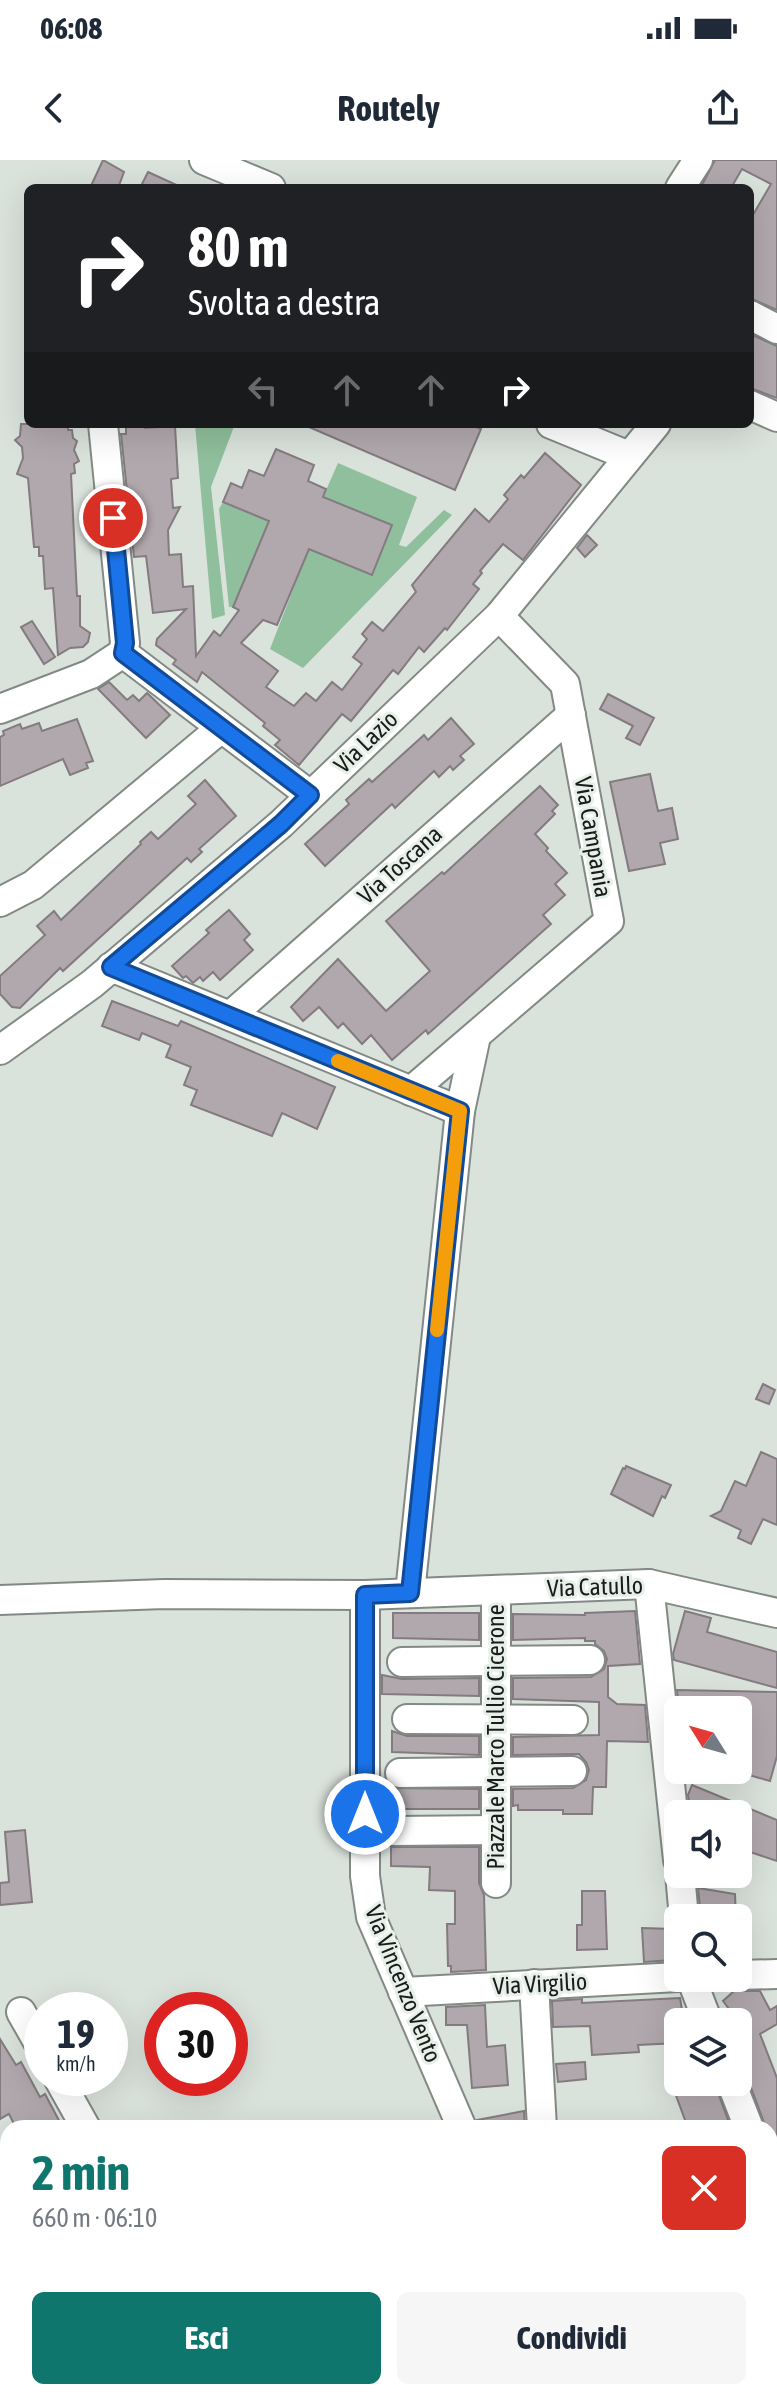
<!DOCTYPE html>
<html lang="it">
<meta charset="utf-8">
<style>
body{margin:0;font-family:"Asap Condensed",sans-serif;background:#f6f6f7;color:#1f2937;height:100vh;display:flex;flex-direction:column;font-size:30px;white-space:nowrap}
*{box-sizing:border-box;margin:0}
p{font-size:26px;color:#747a83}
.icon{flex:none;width:44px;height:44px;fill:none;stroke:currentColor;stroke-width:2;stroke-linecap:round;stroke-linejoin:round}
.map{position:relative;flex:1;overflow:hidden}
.drawer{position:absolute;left:0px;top:1960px;width:778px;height:280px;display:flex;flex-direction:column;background:#fff;border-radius:24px 24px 0 0;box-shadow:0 8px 32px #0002}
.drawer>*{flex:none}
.hud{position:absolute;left:24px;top:24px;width:730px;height:244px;border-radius:12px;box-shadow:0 8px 32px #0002;background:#202124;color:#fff;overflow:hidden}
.needle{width:52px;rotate:307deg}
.tools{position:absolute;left:664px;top:1536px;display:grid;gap:16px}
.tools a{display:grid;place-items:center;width:88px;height:88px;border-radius:12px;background:#fff;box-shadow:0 8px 32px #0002;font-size:40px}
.speed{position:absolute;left:24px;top:1832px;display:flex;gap:16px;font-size:40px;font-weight:700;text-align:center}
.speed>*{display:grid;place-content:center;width:104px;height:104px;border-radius:50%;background:#fff;box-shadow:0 8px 32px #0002;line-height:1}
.speed small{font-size:20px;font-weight:400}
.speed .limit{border:12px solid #d22;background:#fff;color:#111}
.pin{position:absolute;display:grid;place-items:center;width:68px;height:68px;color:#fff;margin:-34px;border:4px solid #fff;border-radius:50%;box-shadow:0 2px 8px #0007}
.me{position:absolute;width:88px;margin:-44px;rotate:0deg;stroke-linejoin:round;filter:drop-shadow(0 0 6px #0008)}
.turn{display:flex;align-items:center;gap:28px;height:168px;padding:0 32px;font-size:36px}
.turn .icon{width:104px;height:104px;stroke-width:2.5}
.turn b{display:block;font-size:56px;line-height:68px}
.lanes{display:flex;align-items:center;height:76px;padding:0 32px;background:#0003;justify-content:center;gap:40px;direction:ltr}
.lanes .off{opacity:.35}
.round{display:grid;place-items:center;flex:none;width:84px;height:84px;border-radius:12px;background:#f6f6f7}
.headline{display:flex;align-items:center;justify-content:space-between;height:136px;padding:0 32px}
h1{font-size:48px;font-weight:700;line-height:60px;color:#0f766e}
.button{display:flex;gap:16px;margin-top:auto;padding:16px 32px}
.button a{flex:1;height:92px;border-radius:12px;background:#0f766e;color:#fff;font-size:32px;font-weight:700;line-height:92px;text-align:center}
.button a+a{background:#f6f6f7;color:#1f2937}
.status{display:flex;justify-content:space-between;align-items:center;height:56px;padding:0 40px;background:#fff;direction:ltr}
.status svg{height:22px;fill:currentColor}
header{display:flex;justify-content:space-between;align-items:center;height:104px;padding:0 32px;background:#fff;font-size:36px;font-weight:700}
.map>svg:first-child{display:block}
.green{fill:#8fbf9c}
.building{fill:#b1a8ad;stroke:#837b80;stroke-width:2}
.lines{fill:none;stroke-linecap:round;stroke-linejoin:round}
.minor-casing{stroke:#838a85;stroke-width:32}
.minor{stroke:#fff;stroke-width:28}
.route-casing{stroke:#114b97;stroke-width:20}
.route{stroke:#1a73e8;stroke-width:14}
.slow{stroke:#f59e0b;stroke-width:14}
.labels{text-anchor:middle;stroke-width:6;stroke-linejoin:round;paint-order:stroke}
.street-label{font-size:24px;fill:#191c1a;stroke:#e7efe9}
</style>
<div class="status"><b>06:08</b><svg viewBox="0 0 49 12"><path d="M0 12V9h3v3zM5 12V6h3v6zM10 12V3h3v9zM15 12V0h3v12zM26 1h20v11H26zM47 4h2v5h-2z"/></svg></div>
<header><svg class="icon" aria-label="back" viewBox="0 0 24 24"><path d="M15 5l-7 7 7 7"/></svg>Routely<svg class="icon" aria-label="share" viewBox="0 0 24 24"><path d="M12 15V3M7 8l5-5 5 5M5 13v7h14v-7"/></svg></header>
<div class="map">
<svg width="777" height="2240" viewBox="0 0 777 2240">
<rect width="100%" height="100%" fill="#dae2dc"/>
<g class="green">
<polygon points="195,264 235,264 211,327 225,455 212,459"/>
<polygon points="338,303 417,337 399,385 406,387 444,350 452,355 303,508 270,489 306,396 292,382 371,415 392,365 323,337"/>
<polygon points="223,342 269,360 233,447 229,447 219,349"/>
</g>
<g class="building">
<polygon points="103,0 124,12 118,28 90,28"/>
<polygon points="715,0 777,0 777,150 750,138 750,60 771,24 742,9 731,28 707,28 702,25"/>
<polygon points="148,12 183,28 140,28"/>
<polygon points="750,174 777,186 777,238 750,228"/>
<polygon points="21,264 68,264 68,270 72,270 73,278 77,281 74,290 79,301 74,304 75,313 71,314 77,436 80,436 80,466 90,473 88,482 83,487 70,488 58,495 53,428 45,429 43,396 39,396 39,387 34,387 28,318 17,314 23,298 22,287 15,280 20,276"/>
<polygon points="126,264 144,264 145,268 175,266 178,318 171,319 173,348 180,347 168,370 169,395 181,394 183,427 193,426 196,496 214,471 220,476 239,450 233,447 269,361 223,342 231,323 242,328 249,310 264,316 276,289 314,305 308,321 326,329 323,337 392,365 372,415 309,389 277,465 263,460 241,483 278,511 266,527 294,546 306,533 316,541 332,522 342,530 362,504 353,497 367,479 362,474 372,462 383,471 416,432 412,425 475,349 489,362 508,339 504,335 521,315 524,318 545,293 581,325 523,400 503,384 480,411 482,413 473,424 479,429 447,470 445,468 424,492 419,487 398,514 393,510 351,561 342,554 299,605 275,585 280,580 263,566 265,563 202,512 197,522 173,504 176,500 156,485 157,479 186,449 153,453 146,396 134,397 121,274 126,274"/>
<polygon points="302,264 469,264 481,269 455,330"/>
<polygon points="587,375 597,385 585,397 577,388"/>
<polygon points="32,461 55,497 44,504 21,467"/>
<polygon points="109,522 127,540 133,535 139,541 147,533 170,555 146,578 98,529"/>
<polygon points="608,534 654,558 640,585 626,578 633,566 600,549"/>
<polygon points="451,558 474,584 460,596 464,600 453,610 450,606 439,617 434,611 395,648 392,644 325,706 305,684 349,644 346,640 369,619 372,622 424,575 428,580"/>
<polygon points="77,559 93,601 86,603 88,608 70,615 63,599 0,626 0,577 4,575 3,571 20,564 22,569 39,563 42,571"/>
<polygon points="650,614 658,651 672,648 678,679 660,683 665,704 629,711 610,622"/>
<polygon points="205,620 236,656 199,689 202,692 191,702 187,698 63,811 60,808 20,848 12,847 0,834 0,816 45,775 37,766 54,751 61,760 141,684 140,682 151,672 158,679 196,644 188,636"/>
<polygon points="540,626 558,645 552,651 555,654 535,674 548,688 546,691 567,713 555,724 565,735 543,755 551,764 428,874 426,870 392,900 371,875 362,884 343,863 338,868 319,847 303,861 291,847 338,799 386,851 430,811 386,761 442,712 444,714"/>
<polygon points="229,750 250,774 244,780 253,790 220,820 213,812 203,821 200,817 193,823 186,816 183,818 172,806 209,773 206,770"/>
<polygon points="112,841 178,866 181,861 335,927 317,969 282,953 272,976 191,945 197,930 184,925 191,907 166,897 171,885 142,873 139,880 102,866"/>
<polygon points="763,1224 775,1230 769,1244 756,1239"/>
<polygon points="761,1292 777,1299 777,1365 763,1359 751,1384 738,1378 741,1370 711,1356 721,1351 735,1321 746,1326"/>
<polygon points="626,1306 671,1325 665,1338 662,1336 653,1356 611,1334 623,1308 625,1309"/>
<polygon points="635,1451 640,1504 608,1506 608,1537 617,1544 645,1545 648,1582 607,1581 606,1627 593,1627 592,1654 563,1654 563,1650 518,1650 518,1645 513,1646 513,1629 573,1628 586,1620 589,1610 586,1602 579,1594 513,1595 513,1577 599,1575 599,1542 513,1539 513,1518 591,1517 604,1509 607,1499 604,1491 595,1484 595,1481 585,1481 585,1478 513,1480 513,1454 585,1455 585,1453"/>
<polygon points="685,1451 711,1458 707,1472 777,1492 777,1528 674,1500 673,1494"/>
<polygon points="393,1453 479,1453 479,1480 393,1478"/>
<polygon points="382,1515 402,1519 479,1518 479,1536 382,1534"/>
<polygon points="677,1530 777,1532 777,1596 770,1621 738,1612 738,1550 679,1550"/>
<polygon points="392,1571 407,1576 479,1576 479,1595 392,1592"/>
<polygon points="692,1625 777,1660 777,1701 738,1688 738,1654 701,1654 690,1650 688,1635"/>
<polygon points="392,1628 479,1629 479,1649 392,1649"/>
<polygon points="25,1670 32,1742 0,1745 0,1723 9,1722 5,1672"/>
<polygon points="391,1687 479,1687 479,1723 484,1735 486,1810 451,1812 451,1806 448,1806 447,1764 455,1764 455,1731 429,1730 430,1707 391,1706"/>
<polygon points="698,1728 735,1734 736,1758 701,1758"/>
<polygon points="582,1731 605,1731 607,1789 577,1790 577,1765 582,1765"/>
<polygon points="642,1768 672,1769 673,1800 644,1802"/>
<polygon points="734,1831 760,1831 770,1850 777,1846 777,1864 760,1874 777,1918 777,1992 770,1977 770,1968 766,1968 740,1898 748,1887 738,1874 738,1862 725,1862 732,1853 723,1841"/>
<polygon points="680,1838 684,1862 678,1862 678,1883 638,1885 639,1892 592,1895 590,1866 553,1867 552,1841 582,1839 582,1843"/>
<polygon points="485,1845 487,1887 505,1885 508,1925 472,1928 467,1865 446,1865 446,1847"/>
<polygon points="0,1879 16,1905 21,1902 40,1937 45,1934 63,1968 16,1968 9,1954 0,1959"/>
<polygon points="585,1902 586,1919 558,1922 556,1904"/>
<polygon points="671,1922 714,1922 731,1968 688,1968"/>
<polygon points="524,1951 525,1968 479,1968 477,1960"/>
</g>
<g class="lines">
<defs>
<g id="minor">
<polyline points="204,0 271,28"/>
<polyline points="680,28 698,0"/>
<polyline points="750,155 777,169"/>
<polyline points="750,245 777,257"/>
<polyline points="551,264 629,296"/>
<polyline points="123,493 310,635"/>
<polyline points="0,549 91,514 123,493 125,483 103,264"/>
<polyline points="0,742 33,725 220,569"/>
<polyline points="111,807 460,951"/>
<polyline points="230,856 571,555"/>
<polyline points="0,890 92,824 281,664 499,456 656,264"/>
<polyline points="411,931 609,761 565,524 499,456"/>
<polyline points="649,1424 678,1700"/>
<polyline points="410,1433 460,951 476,876"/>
<polyline points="365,1435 365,1716 371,1757 462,1968"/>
<polyline points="0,1440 164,1434 365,1435 649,1424 777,1453"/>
<polyline points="402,1502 590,1500"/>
<polyline points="407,1559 573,1560"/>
<polyline points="400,1613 572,1611"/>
<polyline points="394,1671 496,1670"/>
<polyline points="680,1714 684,1758"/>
<polyline points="496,1723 496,1430"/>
<polyline points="738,1815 777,1814"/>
<polyline points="691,1818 708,1862"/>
<polyline points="534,1824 542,1968"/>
<polyline points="403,1832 678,1817"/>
<polyline points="21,1852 42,1889"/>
<polyline points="58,1918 86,1968"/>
<polyline points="731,1922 749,1968"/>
<polyline points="770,2024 777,2042"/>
<polyline points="0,2109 8,2124"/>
<polyline points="770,2149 777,2149"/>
<polyline points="68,2232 73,2240"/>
<polyline points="561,2232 563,2240"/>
<polyline points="138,2240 176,2232"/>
</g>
</defs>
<use href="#minor" class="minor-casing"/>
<use href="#minor" class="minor"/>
</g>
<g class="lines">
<defs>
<polyline id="route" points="113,358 125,483 123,493 310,635 281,664 111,807 460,951 410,1433 365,1435 365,1654"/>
</defs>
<use href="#route" class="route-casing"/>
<use href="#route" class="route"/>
<polyline class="slow" points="338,901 460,951 437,1170"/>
</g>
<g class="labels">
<g class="street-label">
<text transform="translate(366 582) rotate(-44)" y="8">Via Lazio</text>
<text transform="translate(593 677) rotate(80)" y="8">Via Campania</text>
<text transform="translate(400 705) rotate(-42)" y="8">Via Toscana</text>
<text transform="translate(595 1427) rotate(-2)" y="8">Via Catullo</text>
<text transform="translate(496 1577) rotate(-90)" y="8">Piazzale Marco Tullio Cicerone</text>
<text transform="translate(403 1824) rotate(68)" y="8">Via Vincenzo Vento</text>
<text transform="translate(540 1824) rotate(-3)" y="8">Via Virgilio</text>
</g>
</g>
</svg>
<div class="tools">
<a><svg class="needle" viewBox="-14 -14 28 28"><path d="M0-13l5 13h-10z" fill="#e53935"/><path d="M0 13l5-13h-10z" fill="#747a83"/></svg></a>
<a><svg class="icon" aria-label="sound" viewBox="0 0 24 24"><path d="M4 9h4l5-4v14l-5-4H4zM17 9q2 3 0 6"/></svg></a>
<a><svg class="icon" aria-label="search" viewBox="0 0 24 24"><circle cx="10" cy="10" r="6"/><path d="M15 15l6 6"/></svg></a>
<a><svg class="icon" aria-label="layers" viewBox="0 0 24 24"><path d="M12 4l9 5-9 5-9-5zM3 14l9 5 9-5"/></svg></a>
</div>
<div class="speed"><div>19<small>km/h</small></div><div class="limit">30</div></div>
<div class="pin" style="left:113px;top:358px;background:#d93025"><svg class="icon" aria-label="arrive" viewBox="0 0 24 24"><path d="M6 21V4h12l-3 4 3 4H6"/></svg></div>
<svg class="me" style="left:365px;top:1654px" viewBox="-20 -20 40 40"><circle r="17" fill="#1a73e8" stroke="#fff" stroke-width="3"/><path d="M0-11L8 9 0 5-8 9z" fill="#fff"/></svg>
<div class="hud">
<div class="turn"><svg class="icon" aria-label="right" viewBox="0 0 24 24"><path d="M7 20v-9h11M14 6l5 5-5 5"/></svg><div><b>80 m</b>Svolta a destra</div></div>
<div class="lanes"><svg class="icon off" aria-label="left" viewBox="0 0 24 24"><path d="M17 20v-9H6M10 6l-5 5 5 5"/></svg><svg class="icon off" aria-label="ahead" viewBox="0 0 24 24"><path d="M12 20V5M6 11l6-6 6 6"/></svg><svg class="icon off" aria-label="ahead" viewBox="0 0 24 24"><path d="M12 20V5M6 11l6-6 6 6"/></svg><svg class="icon" aria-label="right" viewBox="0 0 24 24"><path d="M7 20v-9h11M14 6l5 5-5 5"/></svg></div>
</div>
<section class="drawer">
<div class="headline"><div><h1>2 min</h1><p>660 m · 06:10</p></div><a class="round" style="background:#d93025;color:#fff"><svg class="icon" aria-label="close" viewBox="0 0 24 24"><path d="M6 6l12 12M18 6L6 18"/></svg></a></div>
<div class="button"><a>Esci</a><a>Condividi</a></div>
</section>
</div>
